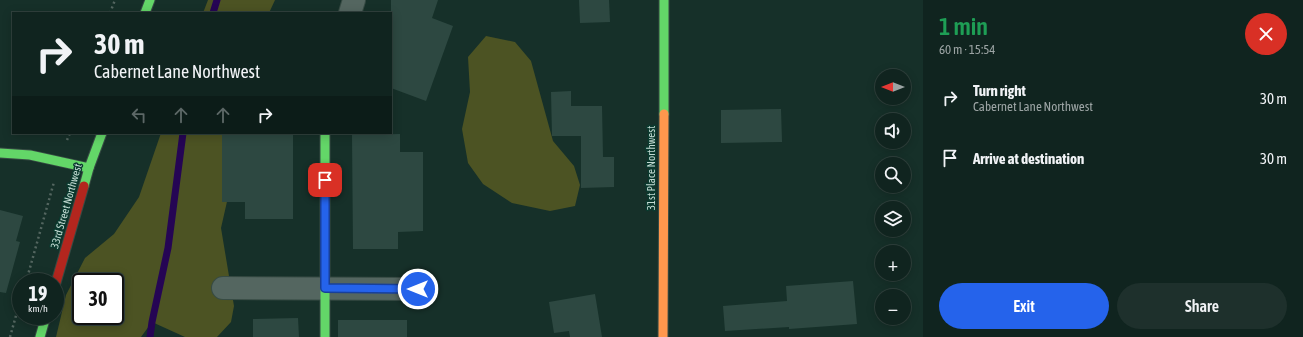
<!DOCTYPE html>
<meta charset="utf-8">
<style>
body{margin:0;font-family:"Asap Condensed",sans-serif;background:#1e302c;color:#f1f3f6;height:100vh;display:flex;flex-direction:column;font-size:15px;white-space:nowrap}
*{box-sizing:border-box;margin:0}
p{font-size:13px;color:#9ca4a4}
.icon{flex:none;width:22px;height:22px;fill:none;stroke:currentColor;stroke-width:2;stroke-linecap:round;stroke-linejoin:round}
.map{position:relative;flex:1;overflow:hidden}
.side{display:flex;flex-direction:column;background:#10241f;width:380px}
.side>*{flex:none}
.top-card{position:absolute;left:12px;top:12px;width:380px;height:122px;border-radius:0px;box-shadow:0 2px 10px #0003,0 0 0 1px #30413d;background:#10241f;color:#f1f3f6;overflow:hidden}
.needle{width:26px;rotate:270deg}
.tools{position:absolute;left:875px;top:69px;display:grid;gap:8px}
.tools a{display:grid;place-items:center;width:36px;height:36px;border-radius:50%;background:#10241f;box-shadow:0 2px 10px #0003,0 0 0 1px #30413d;font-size:20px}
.speed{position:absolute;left:12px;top:273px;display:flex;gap:8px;font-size:20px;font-weight:700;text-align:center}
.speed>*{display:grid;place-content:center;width:52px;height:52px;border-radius:50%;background:#10241f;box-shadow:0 2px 10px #0003,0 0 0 1px #30413d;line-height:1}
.speed small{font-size:10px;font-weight:400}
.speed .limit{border:2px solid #111;border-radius:6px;background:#fff;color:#111}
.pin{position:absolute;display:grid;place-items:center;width:34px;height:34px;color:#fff;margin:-17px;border-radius:8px;box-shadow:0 2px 6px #0006}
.me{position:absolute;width:44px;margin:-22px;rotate:270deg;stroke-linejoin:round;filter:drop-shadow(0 0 3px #0008)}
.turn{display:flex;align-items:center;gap:14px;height:84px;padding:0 16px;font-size:18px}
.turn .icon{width:52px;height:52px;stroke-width:2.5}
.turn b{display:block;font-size:28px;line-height:34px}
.lanes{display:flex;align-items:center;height:38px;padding:0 16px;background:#0003;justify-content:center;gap:20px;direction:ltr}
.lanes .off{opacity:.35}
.round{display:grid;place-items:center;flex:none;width:42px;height:42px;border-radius:21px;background:#1e302c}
.overview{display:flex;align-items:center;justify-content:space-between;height:68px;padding:0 16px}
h1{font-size:24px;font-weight:600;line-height:30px;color:#1e9e55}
.cta{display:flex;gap:8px;margin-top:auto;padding:8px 16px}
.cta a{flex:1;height:46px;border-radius:24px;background:#2563eb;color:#fff;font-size:16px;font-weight:600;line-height:46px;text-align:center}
.cta a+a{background:#1e302c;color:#f1f3f6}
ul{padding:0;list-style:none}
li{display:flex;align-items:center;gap:12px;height:60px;padding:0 16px}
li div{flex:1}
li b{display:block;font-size:15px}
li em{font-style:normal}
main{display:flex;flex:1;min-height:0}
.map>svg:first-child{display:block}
.green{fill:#4c5323;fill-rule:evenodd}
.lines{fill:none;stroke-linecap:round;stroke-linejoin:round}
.stream{stroke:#250554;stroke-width:7}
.building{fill:#2d4841}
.street-casing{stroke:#374b44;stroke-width:24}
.fast-casing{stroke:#374b44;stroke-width:11}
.slow-casing{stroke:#374b44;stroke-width:11}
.jam-casing{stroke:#374b44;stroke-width:11}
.path{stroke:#546660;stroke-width:2.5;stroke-dasharray:2 3;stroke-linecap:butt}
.street{stroke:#546660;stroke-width:22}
.fast{stroke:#63d668;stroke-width:9}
.slow{stroke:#ff974d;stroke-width:9}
.jam{stroke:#b3261e;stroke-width:9}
.route-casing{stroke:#184099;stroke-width:10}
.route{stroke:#2563eb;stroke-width:7}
.labels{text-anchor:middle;stroke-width:3;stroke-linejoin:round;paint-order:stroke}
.street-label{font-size:11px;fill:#c4dcd4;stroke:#0b3a2f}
</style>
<main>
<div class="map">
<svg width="923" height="337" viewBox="0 0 923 337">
<rect width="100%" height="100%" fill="#163029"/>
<g class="green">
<polygon points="208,0 275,0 269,13 203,13"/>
<polygon points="486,36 515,42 531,61 553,141 574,166 580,185 575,206 550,211 512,203 483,184 468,163 462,129 470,92 468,57"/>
<path d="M161 133H259L231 184 221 228 234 306 231 322 217 337H185L152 322 141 337H56L66 295 85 258 114 234 139 197ZM81 282H115V316H81Z"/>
</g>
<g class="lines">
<g class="stream">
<polyline points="213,13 217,0"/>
<polyline points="150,337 152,322 168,248 183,133"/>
</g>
</g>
<g class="building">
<polygon points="391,0 438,0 432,18 453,26 426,101 391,88"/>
<polygon points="579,0 609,0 610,22 580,23"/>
<polygon points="571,91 571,106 602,106 603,157 614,157 614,187 581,188 581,136 552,136 551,92"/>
<polygon points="781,109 782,142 721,143 721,110"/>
<polygon points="222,133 293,133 293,219 245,219 245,202 222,202"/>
<polygon points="400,134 400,152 423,152 423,231 398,232 398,249 353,249 352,135"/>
<polygon points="0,210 23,216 16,241 20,242 6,293 0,292"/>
<polygon points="853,281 857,324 789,329 789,327 725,331 723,306 787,301 786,286"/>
<polygon points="595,294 602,337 570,337 569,331 554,333 549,302"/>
<polygon points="298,318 299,337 253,337 253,319"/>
<rect x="338" y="320" width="69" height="17"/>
</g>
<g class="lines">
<defs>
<g id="street">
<polyline points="350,13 354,0"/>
<polyline points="223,288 418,289"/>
</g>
<g id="fast">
<polyline points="145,13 150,0"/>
<polyline points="664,114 664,0"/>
<polyline points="325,133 325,337"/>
<polyline points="0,153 30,155 89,168"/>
<polyline points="84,186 89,168 102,133"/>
<polyline points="40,337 46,316"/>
</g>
<polyline id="slow" points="663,337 664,114"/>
<polyline id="jam" points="55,286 84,186"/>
</defs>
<use href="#street" class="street-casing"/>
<use href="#fast" class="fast-casing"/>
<use href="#slow" class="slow-casing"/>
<use href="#jam" class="jam-casing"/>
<g class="path">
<polyline points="110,13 115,0"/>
<polyline points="67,140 70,133"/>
<polyline points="26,282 54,182"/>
<polyline points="10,337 21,298"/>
</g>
<use href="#street" class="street"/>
<use href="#fast" class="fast"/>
<use href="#slow" class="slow"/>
<use href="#jam" class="jam"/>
</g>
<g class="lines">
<defs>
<polyline id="route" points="325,180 325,288 418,289"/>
</defs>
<use href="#route" class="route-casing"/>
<use href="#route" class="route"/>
</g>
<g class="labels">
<g class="street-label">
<text transform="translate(651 168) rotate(-90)" y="4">31st Place Northwest</text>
<text transform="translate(66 206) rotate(-74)" y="4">33rd Street Northwest</text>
</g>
</g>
</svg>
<div class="tools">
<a><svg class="needle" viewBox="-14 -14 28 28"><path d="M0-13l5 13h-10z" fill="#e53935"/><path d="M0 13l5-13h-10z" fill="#9ca4a4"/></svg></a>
<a><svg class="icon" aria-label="sound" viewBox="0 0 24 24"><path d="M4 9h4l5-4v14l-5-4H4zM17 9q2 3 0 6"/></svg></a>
<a><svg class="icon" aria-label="search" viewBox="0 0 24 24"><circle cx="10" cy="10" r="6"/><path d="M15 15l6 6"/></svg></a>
<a><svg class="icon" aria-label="layers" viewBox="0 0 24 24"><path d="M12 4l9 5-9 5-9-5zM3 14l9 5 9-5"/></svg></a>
<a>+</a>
<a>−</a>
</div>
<div class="speed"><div>19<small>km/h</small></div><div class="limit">30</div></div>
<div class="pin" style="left:325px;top:180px;background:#d93025"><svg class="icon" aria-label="arrive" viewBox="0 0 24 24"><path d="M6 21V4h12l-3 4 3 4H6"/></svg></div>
<svg class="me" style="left:418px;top:289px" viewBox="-20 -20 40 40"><circle r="17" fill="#2563eb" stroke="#fff" stroke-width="3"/><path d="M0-11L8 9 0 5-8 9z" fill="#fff"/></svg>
<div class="top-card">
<div class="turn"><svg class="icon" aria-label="right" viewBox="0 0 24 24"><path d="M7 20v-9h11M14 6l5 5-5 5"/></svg><div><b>30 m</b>Cabernet Lane Northwest</div></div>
<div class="lanes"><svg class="icon off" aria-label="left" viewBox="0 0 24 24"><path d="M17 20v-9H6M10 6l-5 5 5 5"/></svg><svg class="icon off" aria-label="ahead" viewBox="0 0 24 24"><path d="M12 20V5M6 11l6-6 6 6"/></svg><svg class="icon off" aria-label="ahead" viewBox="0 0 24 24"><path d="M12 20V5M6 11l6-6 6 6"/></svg><svg class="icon" aria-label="right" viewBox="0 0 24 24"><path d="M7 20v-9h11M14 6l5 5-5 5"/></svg></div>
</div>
</div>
<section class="side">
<div class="overview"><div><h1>1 min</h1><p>60 m · 15:54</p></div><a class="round" style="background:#d93025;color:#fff"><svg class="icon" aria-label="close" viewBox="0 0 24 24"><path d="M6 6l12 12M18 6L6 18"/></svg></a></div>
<ul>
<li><svg class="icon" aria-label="right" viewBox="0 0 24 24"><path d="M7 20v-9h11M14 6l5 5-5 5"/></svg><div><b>Turn right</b><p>Cabernet Lane Northwest</p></div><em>30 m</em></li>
<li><svg class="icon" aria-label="arrive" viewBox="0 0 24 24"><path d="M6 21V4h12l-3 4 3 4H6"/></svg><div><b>Arrive at destination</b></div><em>30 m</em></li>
</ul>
<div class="cta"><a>Exit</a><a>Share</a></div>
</section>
</main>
